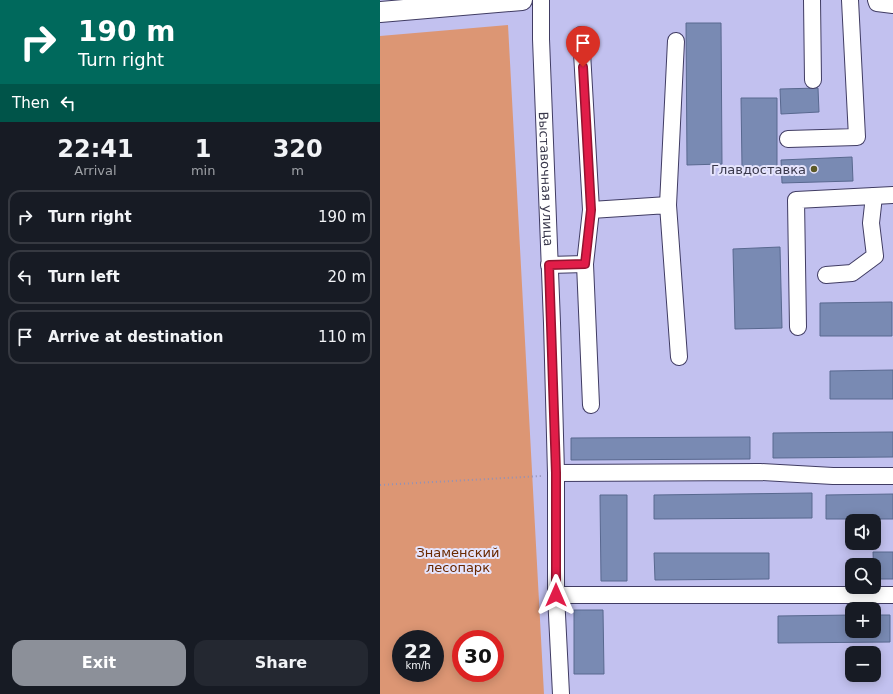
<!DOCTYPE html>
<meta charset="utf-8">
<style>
body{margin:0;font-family:"DejaVu Sans",sans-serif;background:#242831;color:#f1f3f6;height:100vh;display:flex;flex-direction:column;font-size:15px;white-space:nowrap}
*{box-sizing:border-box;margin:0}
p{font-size:13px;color:#9ea1a6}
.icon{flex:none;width:22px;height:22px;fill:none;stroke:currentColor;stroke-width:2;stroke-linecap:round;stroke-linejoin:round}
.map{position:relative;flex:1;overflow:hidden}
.drawer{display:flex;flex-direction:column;background:#171b24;width:380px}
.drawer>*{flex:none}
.hud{background:#00695c;color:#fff;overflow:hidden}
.buttons{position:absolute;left:465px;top:514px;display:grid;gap:8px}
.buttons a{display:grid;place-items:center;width:36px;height:36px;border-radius:8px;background:#171b24;box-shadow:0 2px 10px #0003;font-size:20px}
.speed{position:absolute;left:12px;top:630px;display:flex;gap:8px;font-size:20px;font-weight:700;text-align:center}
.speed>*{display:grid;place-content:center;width:52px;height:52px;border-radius:50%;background:#171b24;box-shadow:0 2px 10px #0003;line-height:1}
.speed small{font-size:10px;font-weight:400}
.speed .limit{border:6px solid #d22;background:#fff;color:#111}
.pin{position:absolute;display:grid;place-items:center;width:34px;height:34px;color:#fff;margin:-41px -17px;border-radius:50% 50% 50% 0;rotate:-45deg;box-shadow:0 0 4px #0007}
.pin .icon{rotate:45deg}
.me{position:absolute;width:44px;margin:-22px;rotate:0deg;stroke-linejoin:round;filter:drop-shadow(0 0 3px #0008)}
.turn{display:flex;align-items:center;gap:14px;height:84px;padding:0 12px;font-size:18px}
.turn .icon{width:52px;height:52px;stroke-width:2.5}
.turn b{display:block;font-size:28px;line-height:34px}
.then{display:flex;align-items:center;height:38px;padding:0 12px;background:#0003;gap:8px;font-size:15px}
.eta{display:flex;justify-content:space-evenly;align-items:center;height:68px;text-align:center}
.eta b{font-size:24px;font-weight:800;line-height:28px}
.primary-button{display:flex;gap:8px;margin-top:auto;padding:8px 12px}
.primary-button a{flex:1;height:46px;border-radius:12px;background:#8c9099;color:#fff;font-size:16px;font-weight:800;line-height:46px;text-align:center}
.primary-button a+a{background:#242831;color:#f1f3f6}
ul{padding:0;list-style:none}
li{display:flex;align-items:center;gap:12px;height:54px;margin:0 8px 6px;padding:0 4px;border:2px solid #363941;border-radius:12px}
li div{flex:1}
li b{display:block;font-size:15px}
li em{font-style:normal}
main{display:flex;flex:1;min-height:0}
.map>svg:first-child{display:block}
.green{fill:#dc9674;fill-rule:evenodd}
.building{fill:#798ab3;stroke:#58688f}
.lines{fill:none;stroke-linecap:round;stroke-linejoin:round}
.minor-casing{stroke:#403c63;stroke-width:18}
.major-casing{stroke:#403c63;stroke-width:22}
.path{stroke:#9392b6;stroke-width:2;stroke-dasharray:1 3;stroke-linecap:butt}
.minor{stroke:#fff;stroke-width:16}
.major{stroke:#fff;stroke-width:20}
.route-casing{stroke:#92132f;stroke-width:10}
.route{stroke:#e11d48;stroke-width:7}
.poi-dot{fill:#5c5926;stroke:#e5e4fc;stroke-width:1.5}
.labels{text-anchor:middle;stroke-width:4;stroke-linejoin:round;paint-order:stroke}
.poi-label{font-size:13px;fill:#39384b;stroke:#e5e4fc;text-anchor:end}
.street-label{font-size:13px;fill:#39384b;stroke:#e5e4fc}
.park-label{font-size:13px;fill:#692800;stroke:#e5e4fc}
</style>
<main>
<section class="drawer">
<div class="hud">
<div class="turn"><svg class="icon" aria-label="right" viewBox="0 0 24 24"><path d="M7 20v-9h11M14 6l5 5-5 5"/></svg><div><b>190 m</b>Turn right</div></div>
<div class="then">Then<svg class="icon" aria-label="left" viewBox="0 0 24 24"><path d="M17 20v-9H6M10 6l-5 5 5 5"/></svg></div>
</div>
<div class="eta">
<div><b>22:41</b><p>Arrival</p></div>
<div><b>1</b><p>min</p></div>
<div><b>320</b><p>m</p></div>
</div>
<ul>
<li><svg class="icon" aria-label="right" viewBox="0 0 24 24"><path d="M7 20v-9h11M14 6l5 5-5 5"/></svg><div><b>Turn right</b></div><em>190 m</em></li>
<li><svg class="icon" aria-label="left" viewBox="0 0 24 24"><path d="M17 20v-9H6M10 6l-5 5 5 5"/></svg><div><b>Turn left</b></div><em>20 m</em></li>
<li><svg class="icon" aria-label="arrive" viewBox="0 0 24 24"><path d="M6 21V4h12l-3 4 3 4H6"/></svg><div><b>Arrive at destination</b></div><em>110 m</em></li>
</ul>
<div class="primary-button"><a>Exit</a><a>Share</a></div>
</section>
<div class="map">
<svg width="513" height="694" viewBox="0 0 513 694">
<rect width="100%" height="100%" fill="#c2c1ef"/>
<path class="green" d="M128 25 164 694H0V36ZM21 639H55V673H21ZM81 639H115V673H81Z"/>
<g class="building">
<polygon points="306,23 341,23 342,164 307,165"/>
<polygon points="438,88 439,112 401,114 400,89"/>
<polygon points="361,98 397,98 397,166 362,167"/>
<polygon points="472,157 473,181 402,183 401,160"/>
<polygon points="400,247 402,328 355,329 353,249"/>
<polygon points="512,302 512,336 440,336 440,303"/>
<polygon points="513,370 513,399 450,399 450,371"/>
<polygon points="513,432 513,457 393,458 393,433"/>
<polygon points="370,437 370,459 191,460 191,438"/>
<polygon points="432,493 432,518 274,519 274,495"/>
<polygon points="513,494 513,519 446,519 446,495"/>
<polygon points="220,495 247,495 247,581 221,581"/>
<polygon points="493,552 513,552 513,579 494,579"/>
<polygon points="274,553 389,553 389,579 275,580"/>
<polygon points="194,610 223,610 224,674 194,674"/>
<polygon points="472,615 472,631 494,631 494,615 510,615 510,642 398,643 398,616"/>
</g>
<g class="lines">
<defs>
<g id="minor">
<path id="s1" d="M161 0V39L172 323 176 473V595L181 694"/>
<polyline points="432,0 433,80"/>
<polyline points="496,0 497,3 513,5"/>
<polyline points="408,139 477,137 470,0"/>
<polyline points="288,205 296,41"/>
<polyline points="211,210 288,205 299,357"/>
<polyline points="205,264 211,405"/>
<polyline points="169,265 205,264 211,210 201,35"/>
<polyline points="446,275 472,273 495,256 491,223 494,196"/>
<polyline points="418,327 416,200 513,195"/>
<polyline points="176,473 380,472 453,476 513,476"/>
<polyline points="176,595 513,595"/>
</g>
<polyline id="major" points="0,12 142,0"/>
</defs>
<use href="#minor" class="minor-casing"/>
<use href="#major" class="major-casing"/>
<polyline class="path" points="0,485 162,476"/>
<use href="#minor" class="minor"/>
<use href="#major" class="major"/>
</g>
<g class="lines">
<defs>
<polyline id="route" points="176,595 176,473 169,265 205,264 211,210 203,67"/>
</defs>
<use href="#route" class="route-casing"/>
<use href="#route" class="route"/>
</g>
<circle class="poi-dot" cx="434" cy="169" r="4"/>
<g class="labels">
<g class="poi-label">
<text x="426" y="174">Главдоставка</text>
</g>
<g class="street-label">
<text dy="5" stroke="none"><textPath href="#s1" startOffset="179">Выставочная улица</textPath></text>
</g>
<g class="park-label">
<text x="78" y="557">Знаменский<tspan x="78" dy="15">лесопарк</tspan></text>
</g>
</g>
</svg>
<div class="buttons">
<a><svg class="icon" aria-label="sound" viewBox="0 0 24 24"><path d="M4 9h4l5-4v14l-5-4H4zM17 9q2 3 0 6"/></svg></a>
<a><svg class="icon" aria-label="search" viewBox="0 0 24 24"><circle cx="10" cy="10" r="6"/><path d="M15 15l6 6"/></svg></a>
<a>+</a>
<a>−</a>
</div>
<div class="speed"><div>22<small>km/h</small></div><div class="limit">30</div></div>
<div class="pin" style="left:203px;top:67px;background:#d93025"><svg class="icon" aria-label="arrive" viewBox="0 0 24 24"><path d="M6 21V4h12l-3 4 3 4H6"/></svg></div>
<svg class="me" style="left:176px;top:595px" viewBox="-20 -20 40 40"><path d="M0-17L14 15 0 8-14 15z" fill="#e11d48" stroke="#fff" stroke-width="4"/></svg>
</div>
</main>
